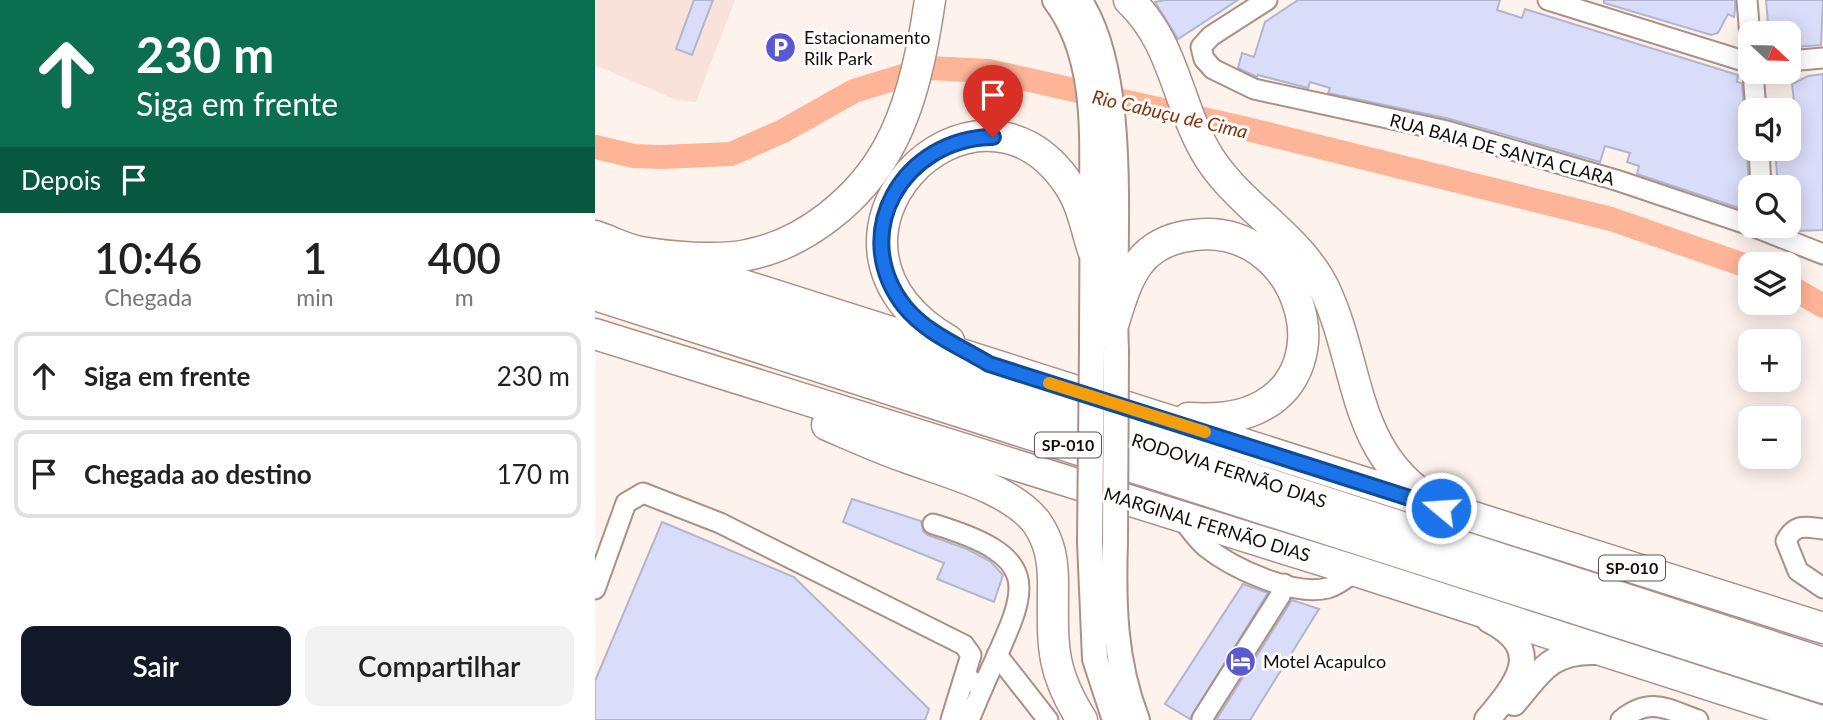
<!DOCTYPE html>
<html lang="pt">
<meta charset="utf-8">
<style>
body{margin:0;font-family:Lato,sans-serif;background:#f2f2f2;color:#222;height:100vh;display:flex;flex-direction:column;font-size:26px;white-space:nowrap}
*{box-sizing:border-box;margin:0}
p{font-size:23px;color:#767676}
.icon{flex:none;width:38px;height:38px;fill:none;stroke:currentColor;stroke-width:2;stroke-linecap:round;stroke-linejoin:round}
.map{position:relative;flex:1;overflow:hidden}
.side{display:flex;flex-direction:column;background:#fff;width:595px}
.side>*{flex:none}
.guide{background:#0b6e4f;color:#fff;overflow:hidden}
.needle{width:46px;rotate:112deg}
.tools{position:absolute;left:1143px;top:21px;display:grid;gap:14px}
.tools a{display:grid;place-items:center;width:63px;height:63px;border-radius:14px;background:#fff;box-shadow:0 4px 18px #0003;font-size:35px}
.pin{position:absolute;display:grid;place-items:center;width:60px;height:60px;color:#fff;margin:-72px -30px;border-radius:50% 50% 50% 0;rotate:-45deg;box-shadow:0 0 7px #0007}
.pin .icon{rotate:45deg}
.me{position:absolute;width:77px;margin:-38px;rotate:288deg;stroke-linejoin:round;filter:drop-shadow(0 0 5px #0008)}
.turn{display:flex;align-items:center;gap:24px;height:147px;padding:0 21px;font-size:32px}
.turn .icon{width:91px;height:91px;stroke-width:2.5}
.turn b{display:block;font-size:49px;line-height:60px}
.then{display:flex;align-items:center;height:66px;padding:0 21px;background:#0003;gap:14px;font-size:26px}
.eta{display:flex;justify-content:space-evenly;align-items:center;height:119px;text-align:center}
.eta b{font-size:42px;font-weight:600;line-height:49px}
.cta{display:flex;gap:14px;margin-top:auto;padding:14px 21px}
.cta a{flex:1;height:80px;border-radius:14px;background:#111827;color:#fff;font-size:28px;font-weight:600;line-height:80px;text-align:center}
.cta a+a{background:#f2f2f2;color:#222}
ul{padding:0;list-style:none}
li{display:flex;align-items:center;gap:21px;height:88px;margin:0 14px 10px;padding:0 7px;border:4px solid #e0e0e0;border-radius:14px}
li div{flex:1}
li b{display:block;font-size:26px}
li em{font-style:normal}
main{display:flex;flex:1;min-height:0}
.map>svg:first-child{display:block}
.built{fill:#f9e2d9}
.lines{fill:none;stroke-linecap:round;stroke-linejoin:round}
.river{stroke:#feb497;stroke-width:24}
.building{fill:#d9ddf9;stroke:#b1b5cf;stroke-width:2}
.minor-casing{stroke:#ac9085;stroke-width:23}
.major-casing{stroke:#ac9085;stroke-width:28}
.highway-casing{stroke:#ac9085;stroke-width:33}
.minor{stroke:#fff;stroke-width:19}
.major{stroke:#fff;stroke-width:24}
.highway{stroke:#fff;stroke-width:30}
.major-bridge-casing{stroke:#ac9085;stroke-width:28;stroke-linecap:butt}
.major-bridge{stroke:#fff;stroke-width:24}
.route-casing{stroke:#114b97;stroke-width:18}
.route{stroke:#1a73e8;stroke-width:12}
.slow{stroke:#f59e0b;stroke-width:12}
.labels{text-anchor:middle;stroke-width:6;stroke-linejoin:round;paint-order:stroke}
.shield{fill:#fff;stroke:#5b5552;stroke-width:2}
.shield-label{font-size:16px;font-weight:bold;fill:#150c08}
.poi-label{font-size:18px;fill:#150c08;stroke:#fff;text-anchor:start}
.street-label{font-size:18px;fill:#150c08;stroke:#fff}
.water-label{font-size:19px;font-style:italic;fill:#873308;stroke:#fff}
</style>
<main>
<section class="side">
<div class="guide">
<div class="turn"><svg class="icon" aria-label="ahead" viewBox="0 0 24 24"><path d="M12 20V5M6 11l6-6 6 6"/></svg><div><b>230 m</b>Siga em frente</div></div>
<div class="then">Depois<svg class="icon" aria-label="arrive" viewBox="0 0 24 24"><path d="M6 21V4h12l-3 4 3 4H6"/></svg></div>
</div>
<div class="eta">
<div><b>10:46</b><p>Chegada</p></div>
<div><b>1</b><p>min</p></div>
<div><b>400</b><p>m</p></div>
</div>
<ul>
<li><svg class="icon" aria-label="ahead" viewBox="0 0 24 24"><path d="M12 20V5M6 11l6-6 6 6"/></svg><div><b>Siga em frente</b></div><em>230 m</em></li>
<li><svg class="icon" aria-label="arrive" viewBox="0 0 24 24"><path d="M6 21V4h12l-3 4 3 4H6"/></svg><div><b>Chegada ao destino</b></div><em>170 m</em></li>
</ul>
<div class="cta"><a>Sair</a><a>Compartilhar</a></div>
</section>
<div class="map">
<svg width="1228" height="720" viewBox="0 0 1228 720">
<rect width="100%" height="100%" fill="#fef2ed"/>
<polygon class="built" points="0,0 140,0 101,102 81,100 0,65"/>
<g class="lines">
<g class="river">
<polyline points="0,147 39,156 66,157 136,154 188,131 259,91 334,68 394,71 648,128 1016,219 1155,267"/>
<polyline points="1194,286 1228,306"/>
</g>
</g>
<g class="building">
<polygon points="99,0 118,0 97,55 81,49"/>
<polygon points="570,0 643,0 583,39 560,2"/>
<polygon points="703,0 905,0 902,10 927,18 930,9 1143,75 1142,82 1147,83 1149,111 1154,124 1146,152 1152,154 1154,187 1147,209 1042,174 1044,166 1032,162 1035,153 1010,146 1005,162 855,119 733,93 735,88 715,82 713,88 663,75 662,77 643,68 647,53 659,57 670,22"/>
<polygon points="1009,0 1140,0 1140,10 1139,17 1133,14 1123,33 1116,35 1009,3"/>
<polygon points="1171,0 1228,0 1226,45 1201,47 1194,44 1194,33 1180,33 1173,23"/>
<polygon points="1228,74 1228,230 1202,231 1194,227 1194,187 1183,187 1180,149 1194,149 1194,102 1199,102 1197,84 1213,76"/>
<polygon points="257,499 326,521 328,531 333,535 372,549 395,561 408,575 399,602 342,579 349,563 248,522"/>
<polygon points="67,522 199,577 334,709 330,720 0,720 0,681"/>
<polygon points="648,584 673,593 595,719 570,704"/>
<polygon points="697,600 724,609 655,720 621,720"/>
</g>
<g class="lines">
<defs>
<g id="minor">
<polyline points="672,0 616,36 606,47 609,59 618,69 659,89 852,131 1021,180 1155,225"/>
<polyline points="953,0 1155,63"/>
<polyline points="1152,0 1155,37"/>
<polyline points="1194,61 1228,58"/>
<polyline points="1158,72 1161,110"/>
<polyline points="1164,149 1166,187"/>
<polyline points="1157,226 1228,254"/>
<path d="M586 518C594 527 601 539 611 547 637 568 699 597 733 588 744 585 752 577 761 571"/>
<path d="M338 524C459 560 429 593 388 687L370 677"/>
<path d="M1228 529C1210 527 1200 523 1191 541L1203 571 1228 588"/>
<polyline points="0,589 31,503 48,493 125,523 369,645 376,655 356,720"/>
<polyline points="402,655 453,720"/>
<polyline points="607,719 685,596 689,584"/>
<polyline points="374,720 388,687"/>
<path d="M1026 720C1055 696 1072 709 1103 720"/>
</g>
<g id="major">
<path d="M460 0C503 57 497 135 497 202 498 250 497 299 497 347"/>
<path d="M484 0C537 79 516 253 521 350"/>
<path d="M520 541C518 603 519 661 542 720"/>
<polyline points="495,542 500,659 520,720"/>
<path d="M919 703C946 671 956 650 1002 652"/>
<path d="M892 720C923 683 951 649 894 620"/>
</g>
<g id="highway">
<path d="M534 0C581 44 582 108 615 159 647 208 705 237 730 290 764 363 757 446 829 496"/>
<path d="M0 236C15 241 30 249 45 252 73 257 125 261 152 255 210 244 265 199 293 148 317 105 328 49 335 0"/>
<polyline points="44,252 1228,628"/>
<polyline points="0,266 1228,663"/>
<polyline points="0,295 1228,688"/>
<path d="M519 322C533 276 544 241 599 235 702 222 751 368 661 409 639 419 616 419 593 418"/>
<polyline points="0,334 761,571 1223,720"/>
<path d="M354 341C184 241 380 44 474 185 487 204 491 229 498 250"/>
<path d="M232 425C258 436 284 448 310 457 350 472 416 488 442 523 455 542 458 561 458 583 458 643 454 668 487 720"/>
</g>
</defs>
<use href="#minor" class="minor-casing"/>
<use href="#major" class="major-casing"/>
<use href="#highway" class="highway-casing"/>
<use href="#minor" class="minor"/>
<use href="#major" class="major"/>
<use href="#highway" class="highway"/>
<defs>
<g id="major-bridge">
<polyline points="520,541 521,350"/>
<polyline points="495,542 497,347"/>
</g>
</defs>
<use href="#major-bridge" class="major-bridge-casing"/>
<use href="#major-bridge" class="major-bridge"/>
</g>
<g class="lines">
<defs>
<path id="route" d="M398 137C308 138 252 234 310 307 331 333 366 347 394 364L846 508"/>
</defs>
<use href="#route" class="route-casing"/>
<use href="#route" class="route"/>
<polyline class="slow" points="454,383 610,432"/>
</g>
<defs>
<symbol id="parking-disc" viewBox="-11 -11 22 22"><circle r="9.5" fill="#5a59d1" stroke="#fff"/><path d="M-3.5-5.5H1a3.5 3.5 0 0 1 0 7H-1V5.5H-3.5ZM-1-3.4V-.6H.8a1.4 1.4 0 0 0 0-2.8Z" fill="#fff"/></symbol>
<symbol id="hotel-disc" viewBox="-11 -11 22 22"><circle r="9.5" fill="#5a59d1" stroke="#fff"/><path d="M-6-4.5h1.5V1H6V5H4.5V3h-9V5H-6ZM-4 0a1.8 1.8 0 1 1 3.6 0ZM.5 0V-2.5h3Q6-2.5 6 0Z" fill="#fff"/></symbol>
</defs>
<g fill-rule="evenodd">
<use href="#parking-disc" x="168" y="30" width="35" height="35"/>
<use href="#hotel-disc" x="628" y="644" width="35" height="35"/>
</g>
<g class="labels">
<g class="shield">
<rect x="440" y="432.5" width="66" height="25" rx="5"/>
<rect x="1004" y="555.5" width="66" height="25" rx="5"/>
</g>
<g class="shield-label">
<text x="473" y="451">SP-010</text>
<text x="1037" y="574">SP-010</text>
</g>
<g class="poi-label">
<text x="209" y="44">Estacionamento<tspan x="209" dy="21">Rilk Park</tspan></text>
<text x="668" y="668">Motel Acapulco</text>
</g>
<g class="street-label">
<text transform="translate(907 150) rotate(15)" y="6">RUA BAIA DE SANTA CLARA</text>
<text transform="translate(634 471) rotate(18)" y="6">RODOVIA FERNÃO DIAS</text>
<text transform="translate(612 525) rotate(17)" y="6">MARGINAL FERNÃO DIAS</text>
</g>
<g class="water-label">
<text transform="translate(575 114) rotate(13)" y="7">Rio Cabuçu de Cima</text>
</g>
</g>
</svg>
<div class="tools">
<a><svg class="needle" viewBox="-14 -14 28 28"><path d="M0-13l5 13h-10z" fill="#e53935"/><path d="M0 13l5-13h-10z" fill="#767676"/></svg></a>
<a><svg class="icon" aria-label="sound" viewBox="0 0 24 24"><path d="M4 9h4l5-4v14l-5-4H4zM17 9q2 3 0 6"/></svg></a>
<a><svg class="icon" aria-label="search" viewBox="0 0 24 24"><circle cx="10" cy="10" r="6"/><path d="M15 15l6 6"/></svg></a>
<a><svg class="icon" aria-label="layers" viewBox="0 0 24 24"><path d="M12 4l9 5-9 5-9-5zM3 14l9 5 9-5"/></svg></a>
<a>+</a>
<a>−</a>
</div>
<div class="pin" style="left:398px;top:137px;background:#d93025"><svg class="icon" aria-label="arrive" viewBox="0 0 24 24"><path d="M6 21V4h12l-3 4 3 4H6"/></svg></div>
<svg class="me" style="left:846px;top:508px" viewBox="-20 -20 40 40"><circle r="17" fill="#1a73e8" stroke="#fff" stroke-width="3"/><path d="M0-11L8 9 0 5-8 9z" fill="#fff"/></svg>
</div>
</main>
